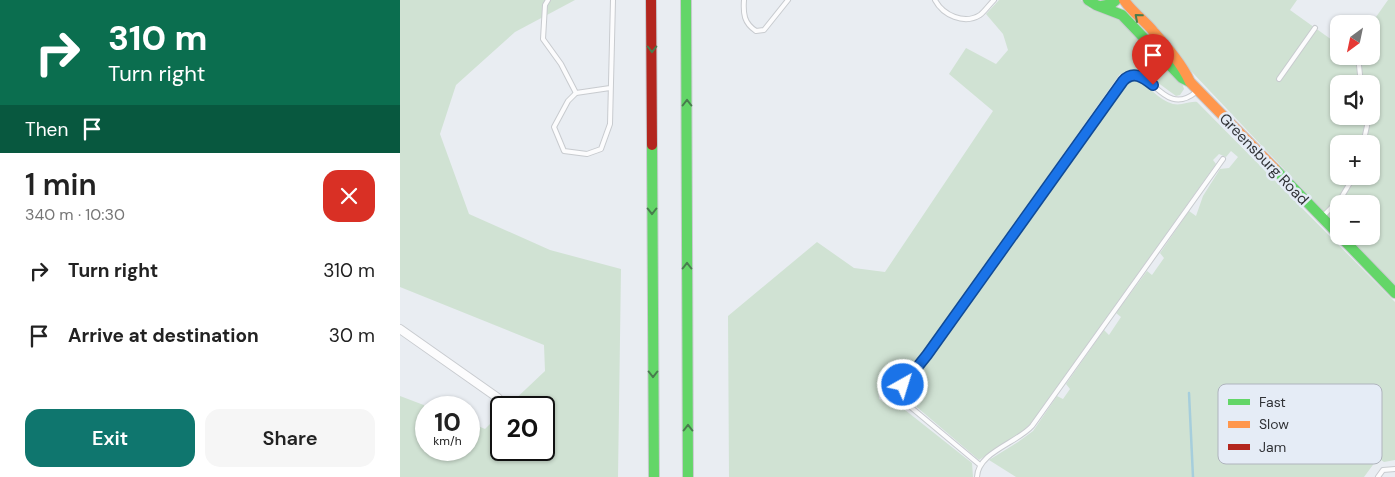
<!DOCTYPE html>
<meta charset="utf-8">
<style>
body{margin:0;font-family:"DM Sans",sans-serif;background:#f6f6f6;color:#222;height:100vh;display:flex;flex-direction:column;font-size:19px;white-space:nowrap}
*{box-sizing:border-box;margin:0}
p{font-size:16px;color:#767676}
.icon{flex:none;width:28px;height:28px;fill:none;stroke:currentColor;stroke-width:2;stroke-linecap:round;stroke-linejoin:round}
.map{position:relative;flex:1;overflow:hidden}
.side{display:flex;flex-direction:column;background:#fff;width:400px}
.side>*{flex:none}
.banner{background:#0b6e4f;color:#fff;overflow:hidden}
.needle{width:32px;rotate:213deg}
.controls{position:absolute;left:930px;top:15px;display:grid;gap:10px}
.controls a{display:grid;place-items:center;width:50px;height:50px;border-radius:10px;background:#fff;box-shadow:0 1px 4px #0004;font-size:25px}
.speed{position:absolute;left:15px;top:396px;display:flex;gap:10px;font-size:25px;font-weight:700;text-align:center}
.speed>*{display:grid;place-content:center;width:65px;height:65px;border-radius:50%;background:#fff;box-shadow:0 1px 4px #0004;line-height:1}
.speed small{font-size:12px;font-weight:400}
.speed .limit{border:2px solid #111;border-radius:8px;background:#fff;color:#111}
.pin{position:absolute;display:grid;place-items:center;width:42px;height:42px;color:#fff;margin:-51px -21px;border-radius:50% 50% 50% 0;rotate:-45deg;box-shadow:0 0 5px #0007}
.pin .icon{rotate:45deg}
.me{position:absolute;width:55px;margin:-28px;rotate:39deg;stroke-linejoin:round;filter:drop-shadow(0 0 4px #0008)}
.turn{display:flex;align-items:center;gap:18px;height:105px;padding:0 25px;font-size:22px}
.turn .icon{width:65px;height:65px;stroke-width:2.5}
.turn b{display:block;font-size:35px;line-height:42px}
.then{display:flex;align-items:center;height:48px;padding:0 25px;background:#0003;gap:10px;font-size:19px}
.round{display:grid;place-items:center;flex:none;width:52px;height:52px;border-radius:15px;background:#f6f6f6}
.summary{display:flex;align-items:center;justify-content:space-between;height:85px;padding:0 25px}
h1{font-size:30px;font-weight:600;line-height:38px}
.cta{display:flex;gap:10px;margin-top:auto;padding:10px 25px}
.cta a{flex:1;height:58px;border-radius:15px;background:#0f766e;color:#fff;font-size:20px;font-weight:600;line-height:58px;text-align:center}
.cta a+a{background:#f6f6f6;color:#222}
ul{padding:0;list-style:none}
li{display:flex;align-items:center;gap:15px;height:65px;padding:0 25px}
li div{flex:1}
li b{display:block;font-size:19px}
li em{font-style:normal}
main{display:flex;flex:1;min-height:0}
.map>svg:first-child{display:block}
.green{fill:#d0e2d3;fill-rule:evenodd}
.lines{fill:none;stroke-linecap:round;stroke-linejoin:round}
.stream{stroke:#a6cedc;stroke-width:2.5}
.lane-casing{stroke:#c8cbcf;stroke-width:6}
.street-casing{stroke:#c8cbcf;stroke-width:10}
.fast-casing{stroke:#c8cbcf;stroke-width:12}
.slow-casing{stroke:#c8cbcf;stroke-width:12}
.jam-casing{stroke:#c8cbcf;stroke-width:12}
.lane{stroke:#fcfcfd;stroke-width:4}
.street{stroke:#fcfcfd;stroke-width:8}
.fast{stroke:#63d668;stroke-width:10}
.slow{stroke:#ff974d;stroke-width:10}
.jam{stroke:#b3261e;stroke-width:10}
.oneway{stroke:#487c4d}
.route-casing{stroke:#114b97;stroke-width:12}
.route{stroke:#1a73e8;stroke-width:9}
.labels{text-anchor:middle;stroke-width:5;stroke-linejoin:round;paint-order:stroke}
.street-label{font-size:15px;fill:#313337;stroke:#e5ecf6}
.key{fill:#e5ecf6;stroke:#afb4bd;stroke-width:1}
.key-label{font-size:14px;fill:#313337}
</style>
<main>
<section class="side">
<div class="banner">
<div class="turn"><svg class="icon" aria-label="right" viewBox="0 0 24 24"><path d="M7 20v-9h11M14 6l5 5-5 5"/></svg><div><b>310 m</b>Turn right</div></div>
<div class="then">Then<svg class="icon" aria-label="arrive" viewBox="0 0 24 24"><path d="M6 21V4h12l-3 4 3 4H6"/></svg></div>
</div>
<div class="summary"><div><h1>1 min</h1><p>340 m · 10:30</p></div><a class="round" style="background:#d93025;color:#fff"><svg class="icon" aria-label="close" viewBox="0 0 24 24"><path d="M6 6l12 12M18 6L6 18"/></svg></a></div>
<ul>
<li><svg class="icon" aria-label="right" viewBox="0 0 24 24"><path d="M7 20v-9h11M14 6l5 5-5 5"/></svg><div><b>Turn right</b></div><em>310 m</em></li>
<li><svg class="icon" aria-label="arrive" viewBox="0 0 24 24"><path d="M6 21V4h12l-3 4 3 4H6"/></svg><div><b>Arrive at destination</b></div><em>30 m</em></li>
</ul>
<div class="cta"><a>Exit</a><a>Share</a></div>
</section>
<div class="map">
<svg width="995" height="477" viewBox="0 0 995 477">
<rect width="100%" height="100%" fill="#e9edf2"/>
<g class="green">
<polygon points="0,0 175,0 115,32 56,85 40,134 69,214 150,250 221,269 218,477 0,477 0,396 29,407 26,408 26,450 69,450 69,422 85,429 101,413 101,450 144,450 144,408 107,407 145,371 144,345 0,287"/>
<polygon points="599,0 681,0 690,9 708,13 723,21 782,83 784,89 780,95 776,96 746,74 731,70 720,74 515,364 506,374 490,376 478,385 479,399 489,405 500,406 572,463 573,477 329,477 328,316 417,242 454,268 485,272 593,111 549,74 566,48 596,64 608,50 603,34 586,14"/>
<path d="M728 0H897L890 10 939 45V56H971V24L988 0H995V286L948 236H971V204H939V227L790 70ZM939 84H971V116H939ZM939 144H971V176H939Z"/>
<path d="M735 79C749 85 758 100 773 104 782 106 789 101 797 102L995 302V460L984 462 978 458 964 477H616L589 460 618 442 633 431 657 396 663 399 670 389 666 384 704 330 709 335 721 317 716 313 747 271 752 275 764 258 760 253 789 211 796 216 803 196 820 169 829 168 838 157 831 151 826 157 819 154 813 160 816 164 631 423 622 432 579 460 505 397 509 384 528 361 727 82Z"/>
</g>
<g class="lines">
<polyline class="stream" points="789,393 793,477"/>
<defs>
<g id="lane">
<polyline points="148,0 145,5 143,39 161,64 176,93"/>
<path d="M344 0C343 14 344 23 356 31L364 30 388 0"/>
<path d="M535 0C543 15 564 25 580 15 585 11 589 5 594 0"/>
<polyline points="958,56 961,84"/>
<polyline points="879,79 915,28"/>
<polyline points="210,88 176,93 168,101 154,127 164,151 187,154 201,149 210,124 213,0"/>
<polyline points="963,144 967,126 966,116"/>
<polyline points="923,216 941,198 954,176"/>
<path d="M580 465 501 399 498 394 503 385 527 355 723 81C749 56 761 121 796 92"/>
<path d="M577 477C578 452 617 443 632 426L823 159"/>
<polyline points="978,477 983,470 995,469"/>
</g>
<polyline id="street" points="0,329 98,398"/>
<g id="fast">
<polyline points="286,0 288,477"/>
<polyline points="688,0 696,5 722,15 782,78 790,82"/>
<polyline points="702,6 711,4 716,0"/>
<polyline points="252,145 254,477"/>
<polyline points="875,169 939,235"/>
<polyline points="940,236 995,293"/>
</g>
<path id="slow" d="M724 0C732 12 744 20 753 31 766 46 782 64 790 82L875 169"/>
<polyline id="jam" points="251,0 252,145"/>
</defs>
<use href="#lane" class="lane-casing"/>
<use href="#street" class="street-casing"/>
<use href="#fast" class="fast-casing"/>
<use href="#slow" class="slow-casing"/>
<use href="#jam" class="jam-casing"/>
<use href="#lane" class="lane"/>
<use href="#street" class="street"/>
<use href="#fast" class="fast"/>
<use href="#slow" class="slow"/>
<use href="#jam" class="jam"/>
</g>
<defs><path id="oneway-chevron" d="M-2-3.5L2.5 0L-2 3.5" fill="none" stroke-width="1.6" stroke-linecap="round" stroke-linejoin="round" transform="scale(1.25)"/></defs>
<g class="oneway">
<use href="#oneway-chevron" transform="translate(738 17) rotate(-139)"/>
<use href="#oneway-chevron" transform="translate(252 49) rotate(90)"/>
<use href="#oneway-chevron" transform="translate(287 103) rotate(-90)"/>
<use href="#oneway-chevron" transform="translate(252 211) rotate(90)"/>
<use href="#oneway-chevron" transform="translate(287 266) rotate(-90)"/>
<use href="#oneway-chevron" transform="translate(253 374) rotate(90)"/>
<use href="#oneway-chevron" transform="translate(288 428) rotate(-90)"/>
</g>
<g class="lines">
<defs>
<path id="route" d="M503 385 527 355 723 81C733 70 743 77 753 85"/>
</defs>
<use href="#route" class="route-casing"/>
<use href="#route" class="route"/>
</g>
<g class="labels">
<g class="street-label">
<text transform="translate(864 159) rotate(46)" y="5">Greensburg Road</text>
</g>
</g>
<rect x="818" y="384" width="164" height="80" rx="8" class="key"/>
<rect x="828" y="399" width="22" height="6" fill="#63d668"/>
<rect x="828" y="421" width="22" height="7" fill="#ff974d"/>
<rect x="828" y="444" width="22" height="6" fill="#b3261e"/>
<g class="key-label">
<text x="859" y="407">Fast</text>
<text x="859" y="429">Slow</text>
<text x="859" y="452">Jam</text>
</g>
</svg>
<div class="controls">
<a><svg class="needle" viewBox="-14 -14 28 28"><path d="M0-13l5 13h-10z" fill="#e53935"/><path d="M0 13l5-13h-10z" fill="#767676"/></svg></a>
<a><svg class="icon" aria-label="sound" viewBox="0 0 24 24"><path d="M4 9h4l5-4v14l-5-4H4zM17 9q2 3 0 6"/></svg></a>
<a>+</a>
<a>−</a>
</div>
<div class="speed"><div>10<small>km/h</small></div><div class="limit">20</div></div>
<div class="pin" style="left:753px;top:85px;background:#d93025"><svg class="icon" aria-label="arrive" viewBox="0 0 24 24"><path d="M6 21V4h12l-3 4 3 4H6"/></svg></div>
<svg class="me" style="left:503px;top:385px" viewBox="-20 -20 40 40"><circle r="17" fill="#1a73e8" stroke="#fff" stroke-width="3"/><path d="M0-11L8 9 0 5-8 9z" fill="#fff"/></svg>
</div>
</main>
